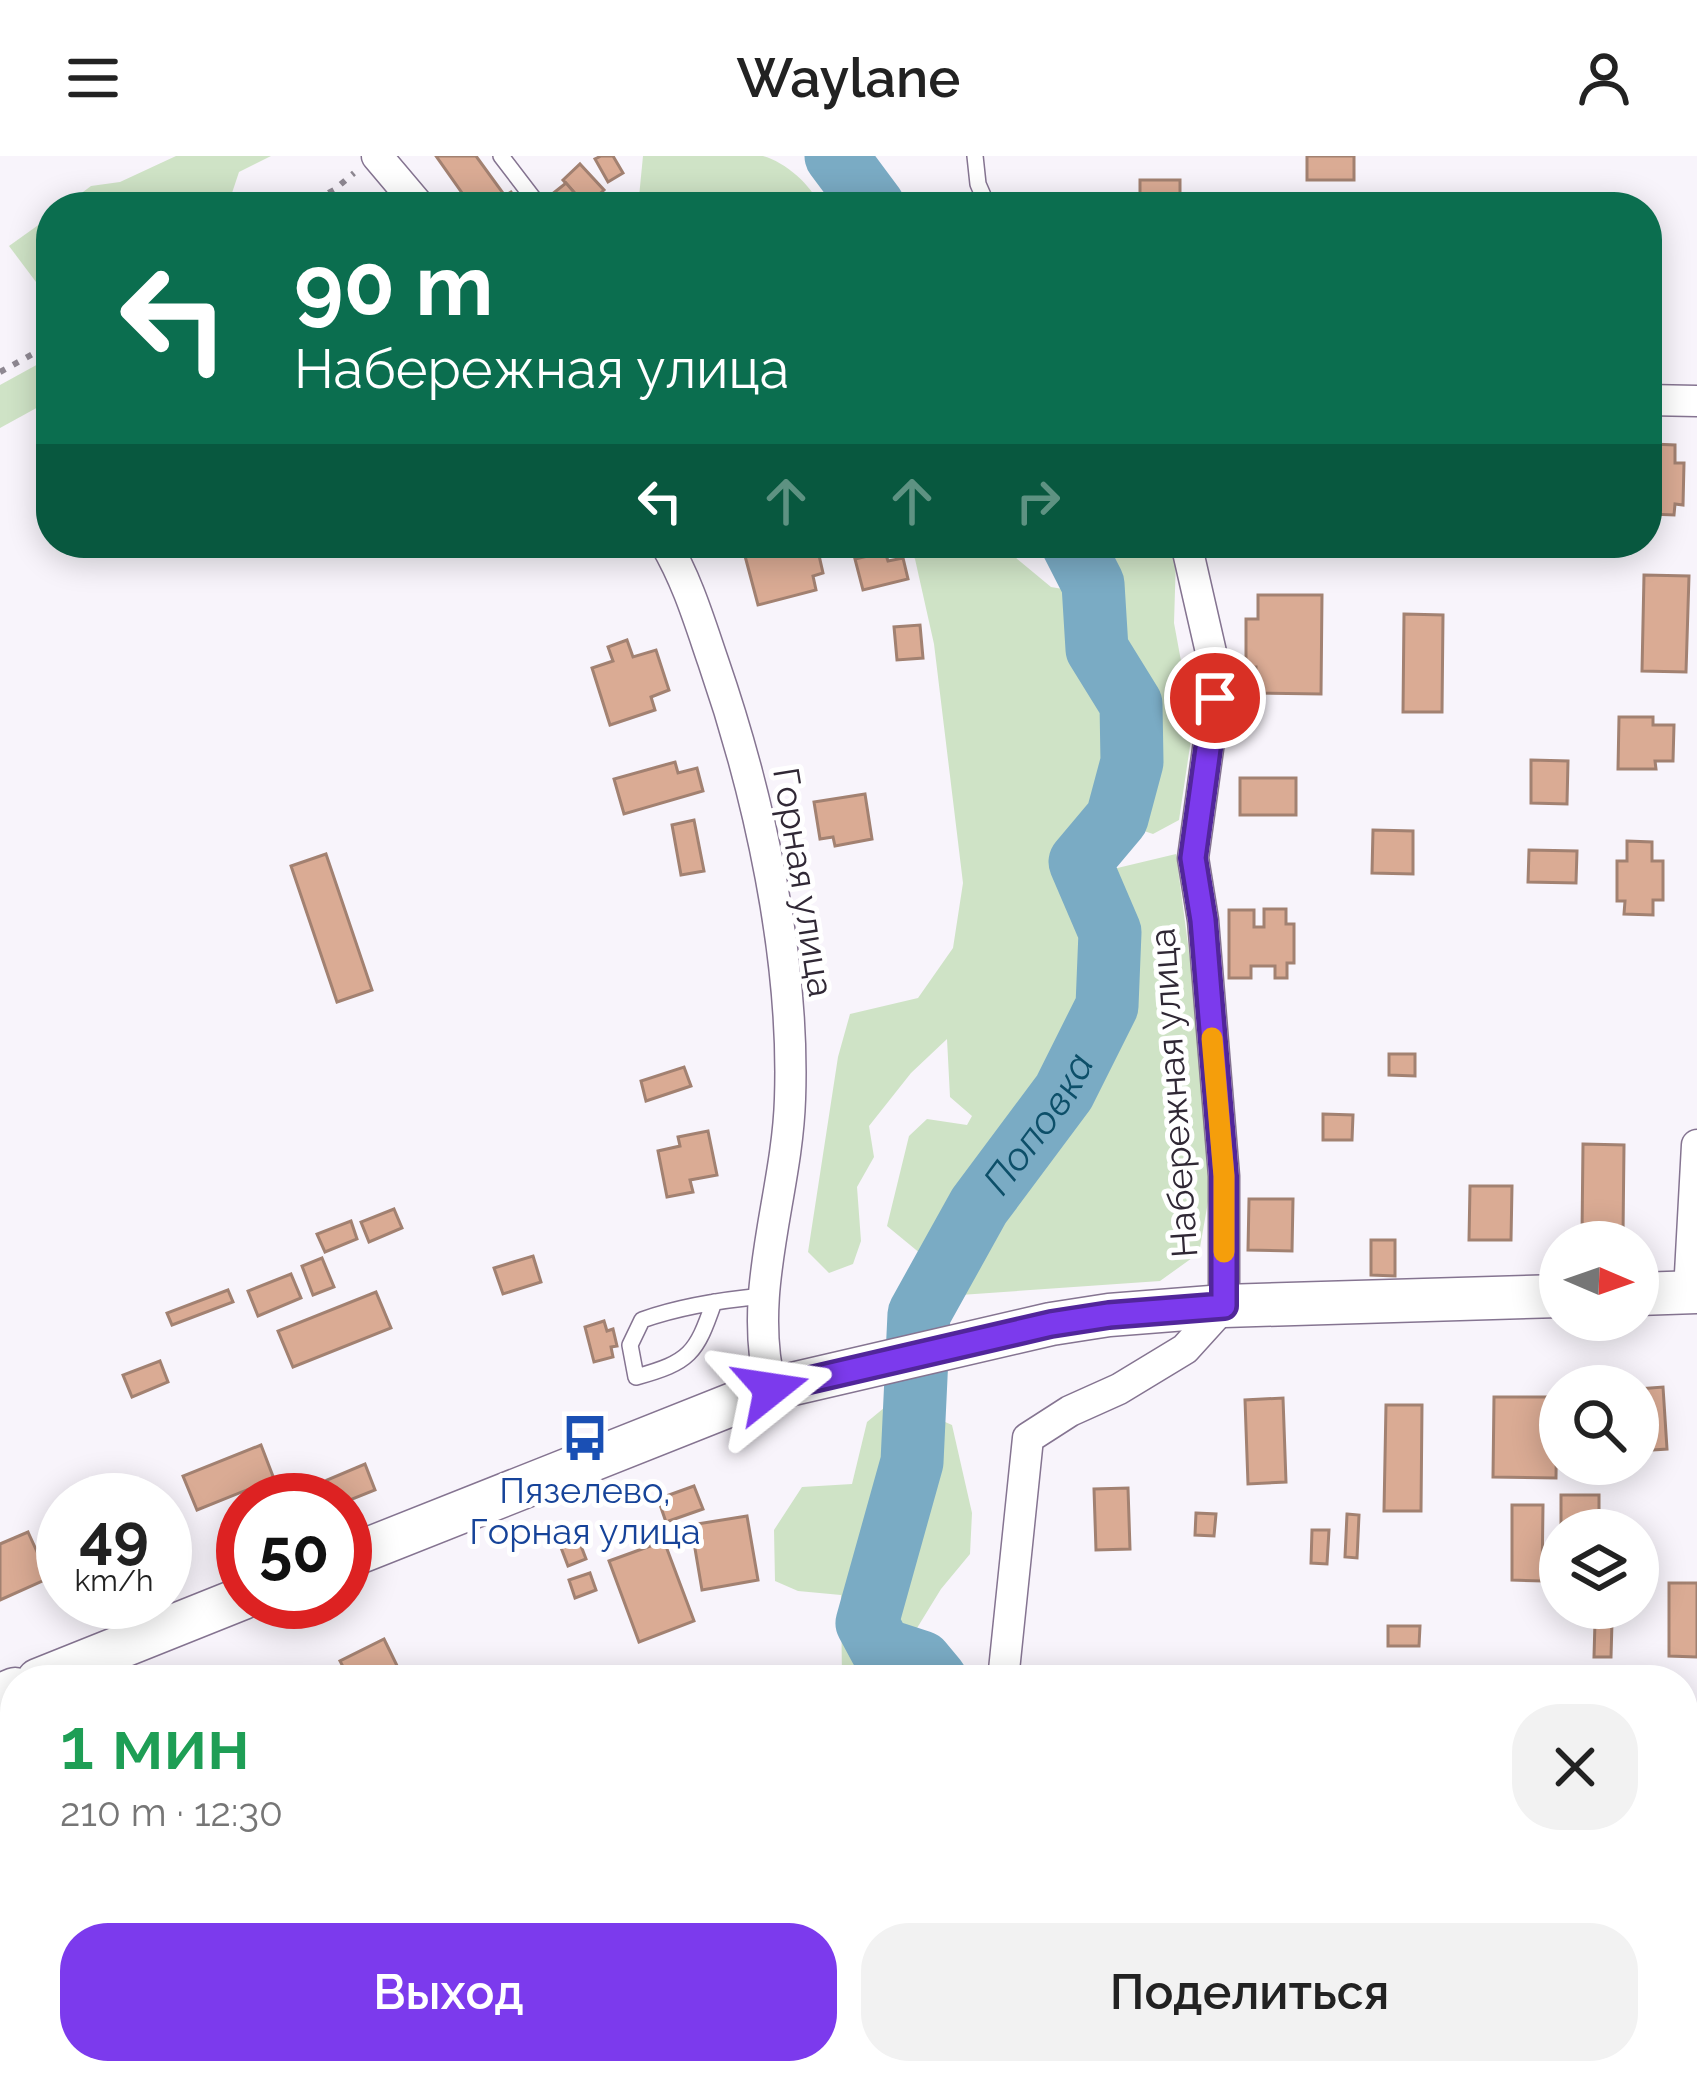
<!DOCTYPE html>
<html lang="ru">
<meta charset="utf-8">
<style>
body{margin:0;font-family:Raleway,sans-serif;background:#f2f2f2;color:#222;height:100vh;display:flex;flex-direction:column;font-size:45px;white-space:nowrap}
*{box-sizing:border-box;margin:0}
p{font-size:39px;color:#767676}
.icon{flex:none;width:66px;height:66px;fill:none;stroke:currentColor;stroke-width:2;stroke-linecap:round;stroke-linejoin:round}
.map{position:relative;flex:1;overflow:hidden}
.details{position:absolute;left:0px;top:1509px;width:1698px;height:420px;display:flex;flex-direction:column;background:#fff;border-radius:48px 48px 0 0;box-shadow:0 6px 30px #0003}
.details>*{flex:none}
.hud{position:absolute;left:36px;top:36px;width:1626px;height:366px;border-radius:48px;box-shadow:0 6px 30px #0003;background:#0b6e4f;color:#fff;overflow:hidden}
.needle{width:78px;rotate:92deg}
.controls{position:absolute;left:1539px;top:1065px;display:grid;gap:24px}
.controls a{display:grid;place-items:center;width:120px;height:120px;border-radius:50%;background:#fff;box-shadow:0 6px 30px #0003;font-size:60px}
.speed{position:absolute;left:36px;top:1317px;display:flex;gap:24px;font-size:60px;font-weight:700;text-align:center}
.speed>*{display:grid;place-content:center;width:156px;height:156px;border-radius:50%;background:#fff;box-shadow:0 6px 30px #0003;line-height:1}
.speed small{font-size:30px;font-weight:400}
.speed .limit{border:18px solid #d22;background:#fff;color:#111}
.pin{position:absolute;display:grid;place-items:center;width:102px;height:102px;color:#fff;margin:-51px;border:6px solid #fff;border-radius:50%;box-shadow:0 3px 12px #0007}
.me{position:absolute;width:132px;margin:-66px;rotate:75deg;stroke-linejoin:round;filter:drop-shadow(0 0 9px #0008)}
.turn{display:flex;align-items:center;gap:42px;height:252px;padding:0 60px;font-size:54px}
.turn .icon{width:156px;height:156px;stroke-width:2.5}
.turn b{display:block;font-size:84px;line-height:102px}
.lanes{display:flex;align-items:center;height:114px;padding:0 60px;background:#0003;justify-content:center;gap:60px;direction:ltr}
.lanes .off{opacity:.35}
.round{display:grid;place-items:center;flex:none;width:126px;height:126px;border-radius:48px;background:#f2f2f2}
.headline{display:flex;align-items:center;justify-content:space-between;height:204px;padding:0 60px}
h1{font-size:72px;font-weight:600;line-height:90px;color:#1e9e55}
.action{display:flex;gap:24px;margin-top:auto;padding:24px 60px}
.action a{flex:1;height:138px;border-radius:48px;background:#7c3aed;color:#fff;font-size:48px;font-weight:600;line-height:138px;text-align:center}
.action a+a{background:#f2f2f2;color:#222}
header{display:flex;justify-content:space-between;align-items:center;height:156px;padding:0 60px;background:#fff;font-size:54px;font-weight:600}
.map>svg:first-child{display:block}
.green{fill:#cfe3c6}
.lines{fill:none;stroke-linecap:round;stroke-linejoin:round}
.river{stroke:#7aabc4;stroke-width:63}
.building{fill:#daab94;stroke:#a28171;stroke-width:3}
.lane-casing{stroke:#857491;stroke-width:18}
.street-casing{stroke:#857491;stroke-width:33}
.secondary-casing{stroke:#857491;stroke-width:45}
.path{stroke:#8e8892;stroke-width:6;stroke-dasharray:6 9;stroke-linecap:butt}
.lane{stroke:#fff;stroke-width:15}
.street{stroke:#fff;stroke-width:30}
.secondary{stroke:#fff;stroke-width:42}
.route-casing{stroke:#51269a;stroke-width:30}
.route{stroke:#7c3aed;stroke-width:21}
.slow{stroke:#f59e0b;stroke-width:21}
.labels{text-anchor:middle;stroke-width:10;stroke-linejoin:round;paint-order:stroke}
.street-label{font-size:36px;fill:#302835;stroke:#fff}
.transit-label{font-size:36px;fill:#164399;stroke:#fff}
.water-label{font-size:39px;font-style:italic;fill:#0d4f69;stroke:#fff}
</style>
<header><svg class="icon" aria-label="menu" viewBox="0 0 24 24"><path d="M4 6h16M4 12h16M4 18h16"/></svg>Waylane<svg class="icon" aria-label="person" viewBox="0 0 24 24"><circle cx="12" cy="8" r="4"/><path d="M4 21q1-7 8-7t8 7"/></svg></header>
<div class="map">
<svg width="1697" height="1929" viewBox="0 0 1697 1929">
<rect width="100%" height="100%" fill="#f8f4fb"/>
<g class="green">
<polygon points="176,0 271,0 239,16 229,46 220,51 63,51 91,30 120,26"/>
<path d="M643 0H763C785 6 812 29 820 51H638Z"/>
<polygon points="51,60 51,146 9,90"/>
<polygon points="51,201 51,244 0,272 0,229"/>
<path d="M905 387H998L1051 431 1081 436 1095 420 1088 387H1172L1176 402 1174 467 1193 570 1179 664 1153 678 1132 671 1114 653 1096 659 1077 712 1096 794 1110 803 1128 792C1129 752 1106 747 1109 714L1176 698 1216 1000 1199 1097 1160 1125 946 1140 920 1122 921 1098 887 1070 909 980 927 963 967 969 972 960 950 941 947 883 911 917 869 970 874 1001 857 1031 861 1085 853 1108 829 1117 808 1096 838 901 850 858 918 842 953 792 963 727 934 488 915 403Z"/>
<polygon points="890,1247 913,1252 952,1269 972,1357 970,1398 941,1433 898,1503 891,1524 842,1524 841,1439 798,1435 775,1425 774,1374 802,1331 852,1328 867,1266"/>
</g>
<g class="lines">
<g class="river">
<polyline points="836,0 874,51"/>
<path id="s1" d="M936 1524 921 1506 881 1493 867 1467 912 1306 919 1158 979 1050 1064 936 1107 850 1110 776 1080 706 1117 662 1132 606 1131 548 1097 493 1093 428 1072 387"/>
<polyline points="906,1929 907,1914"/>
</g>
</g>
<g class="building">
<polygon points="436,0 476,0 505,40 511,36 522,51 472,51"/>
<polygon points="601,0 613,0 623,17 608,26 595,3"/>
<rect x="1307" y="0" width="47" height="24"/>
<polygon points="580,8 604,34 586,50 563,24"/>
<rect x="1140" y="24" width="40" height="27"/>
<polygon points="566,27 586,50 585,51 562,51 551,39"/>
<polygon points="1652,288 1675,289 1675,307 1684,307 1683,349 1675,348 1674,359 1651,358 1647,310 1651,310"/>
<polygon points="795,387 804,387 807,397 818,395 823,417 813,420 816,434 758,449 745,400"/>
<polygon points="885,396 888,405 903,402 908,423 863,434 855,403"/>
<polygon points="1644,419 1689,420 1686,516 1642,515"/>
<polygon points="1258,439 1322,439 1321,538 1256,537 1256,511 1246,511 1246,463 1258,463"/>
<polygon points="1404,458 1443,459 1442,556 1403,556"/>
<polygon points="920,469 923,502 897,504 894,471"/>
<polygon points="627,484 633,501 656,494 669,534 651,541 655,554 610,569 592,512 613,505 608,491"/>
<polygon points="1619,561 1653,561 1653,569 1674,569 1673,605 1655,605 1656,613 1618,613"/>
<polygon points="1531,604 1568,605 1567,648 1531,647"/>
<polygon points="675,606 678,617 697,612 703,635 624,658 614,623"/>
<rect x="1240" y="622" width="56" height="37"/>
<polygon points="865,638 872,683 835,690 833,681 820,683 814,646"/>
<polygon points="694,664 704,715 681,719 672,669"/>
<polygon points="1373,674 1413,675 1413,718 1372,717"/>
<polygon points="1627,685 1652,686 1652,705 1663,705 1663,744 1653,744 1653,759 1624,758 1625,745 1617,745 1617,705 1627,705"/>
<polygon points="1529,694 1577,695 1576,727 1528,726"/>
<polygon points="326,698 372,834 337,846 291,710"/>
<polygon points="1264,753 1286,753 1286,768 1294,768 1294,807 1287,807 1287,822 1275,822 1275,810 1251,810 1251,822 1229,822 1229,754 1254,754 1254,771 1264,771"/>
<polygon points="1389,898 1415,898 1415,920 1389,919"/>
<polygon points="684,911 691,930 646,945 641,925"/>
<polygon points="1323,958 1353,959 1352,984 1323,984"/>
<polygon points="708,975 717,1019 690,1024 693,1036 667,1041 658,995 680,990 678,981"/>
<polygon points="1583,988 1624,989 1623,1079 1582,1079"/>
<polygon points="1470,1030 1512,1030 1511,1084 1469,1084"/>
<polygon points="1249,1043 1293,1043 1292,1095 1248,1094"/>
<polygon points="394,1053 402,1072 369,1086 361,1066"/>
<polygon points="351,1065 357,1083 325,1096 317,1078"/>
<polygon points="1371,1084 1395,1084 1395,1120 1371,1119"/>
<polygon points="533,1100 541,1126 503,1138 494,1112"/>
<polygon points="322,1102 334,1131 313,1139 302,1110"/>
<polygon points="291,1118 301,1142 258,1160 248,1135"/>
<polygon points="228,1134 233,1146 172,1169 167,1157"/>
<polygon points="376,1136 391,1172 293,1211 278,1175"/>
<polygon points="604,1165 607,1175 613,1173 617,1190 611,1191 613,1201 594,1206 585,1171"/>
<polygon points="160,1205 168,1226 132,1241 123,1219"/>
<polygon points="1663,1231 1667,1293 1638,1295 1638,1233"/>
<polygon points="1494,1241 1557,1241 1556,1322 1493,1321"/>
<polygon points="1283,1242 1286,1326 1248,1328 1245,1244"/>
<polygon points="1386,1249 1422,1249 1421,1355 1384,1355"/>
<polygon points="261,1289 274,1323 197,1354 183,1320"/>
<polygon points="365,1308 375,1334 345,1346 335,1344 327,1324"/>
<polygon points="694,1330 703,1353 666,1366 658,1343"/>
<polygon points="1128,1332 1130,1393 1096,1394 1094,1333"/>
<rect x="1561" y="1339" width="38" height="35"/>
<polygon points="1512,1349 1543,1349 1542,1425 1512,1424"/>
<polygon points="1196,1357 1216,1358 1214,1380 1195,1379"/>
<polygon points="1347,1358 1359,1359 1357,1402 1345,1401"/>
<polygon points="747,1360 758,1424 702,1434 691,1369"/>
<polygon points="575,1374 586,1403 568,1410 557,1381"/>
<polygon points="1312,1374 1329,1374 1327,1408 1311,1407"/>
<polygon points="28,1376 49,1422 0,1444 0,1388"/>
<polygon points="664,1385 694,1465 639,1486 609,1405"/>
<polygon points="590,1417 596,1434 575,1442 569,1424"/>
<polygon points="1669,1427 1697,1427 1697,1501 1669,1500"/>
<polygon points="1595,1466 1612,1466 1611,1501 1594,1501"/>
<polygon points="1388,1470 1420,1470 1419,1490 1388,1490"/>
<polygon points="384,1483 404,1524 350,1524 340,1505"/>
<polygon points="1410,1515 1452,1516 1452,1524 1410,1524"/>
<rect x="1075" y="1914" width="51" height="15"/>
<rect x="1430" y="1914" width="30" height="15"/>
</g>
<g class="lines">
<defs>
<g id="lane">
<polyline points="501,0 540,51"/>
<polyline points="975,0 978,28 988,51"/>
<path d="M714 1146C696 1198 690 1206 636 1221L630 1189 642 1164C681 1150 721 1144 763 1140"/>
</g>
<g id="street">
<polyline points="377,0 420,51"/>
<polyline points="1647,244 1697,245"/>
<path d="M665 387C687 424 699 464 713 505 759 638 795 802 790 943 787 1040 746 1136 771 1233"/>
<polyline points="1689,1136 1697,989"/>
<polyline points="1003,1524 1028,1282 1070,1255 1119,1233 1185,1193 1224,1150 1224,1020 1203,764 1193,702 1215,542 1213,505 1186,387"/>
<polyline points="986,1914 986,1929"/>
</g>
<g id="secondary">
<polyline points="1638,1138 1697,1136"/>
<polyline points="345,1402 771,1233 1051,1168 1109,1159 1224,1150 1560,1140"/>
<polyline points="38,1524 243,1442"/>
<polyline points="0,1539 15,1533"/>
</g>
</defs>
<use href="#lane" class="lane-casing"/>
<use href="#street" class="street-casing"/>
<use href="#secondary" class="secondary-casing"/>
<g class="path">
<polyline points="302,51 334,34 354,17"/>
<polyline points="0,216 51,188"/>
</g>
<use href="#lane" class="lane"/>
<use href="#street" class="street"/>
<use href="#secondary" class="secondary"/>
</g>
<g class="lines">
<defs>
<polyline id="route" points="771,1233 1051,1168 1109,1159 1224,1150 1224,1020 1203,764 1193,702 1215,542"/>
</defs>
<use href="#route" class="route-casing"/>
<use href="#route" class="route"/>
<polyline class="slow" points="1212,882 1224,1020 1224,1096"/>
</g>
<defs>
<symbol id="bus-bare" viewBox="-9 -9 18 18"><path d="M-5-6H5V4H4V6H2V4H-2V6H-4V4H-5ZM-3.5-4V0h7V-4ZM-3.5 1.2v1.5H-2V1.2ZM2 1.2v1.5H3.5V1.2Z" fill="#1a4fb4" stroke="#fff" stroke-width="2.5" paint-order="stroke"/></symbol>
</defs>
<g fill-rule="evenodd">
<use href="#bus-bare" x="552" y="1249" width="66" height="66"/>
</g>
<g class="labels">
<g class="street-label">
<text transform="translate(804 726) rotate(81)" y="13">Горная улица</text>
<text transform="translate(1173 937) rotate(-94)" y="13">Набережная улица</text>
</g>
<g class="transit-label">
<text x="585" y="1347">Пязелево,<tspan x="585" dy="41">Горная улица</tspan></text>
</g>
<g class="water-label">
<text dy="14" stroke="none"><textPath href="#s1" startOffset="636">Поповка</textPath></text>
</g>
</g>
</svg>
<div class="controls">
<a><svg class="needle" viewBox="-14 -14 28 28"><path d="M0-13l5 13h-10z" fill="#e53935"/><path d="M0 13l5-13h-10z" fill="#767676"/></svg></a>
<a><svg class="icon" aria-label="search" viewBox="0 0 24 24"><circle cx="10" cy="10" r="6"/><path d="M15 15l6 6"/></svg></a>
<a><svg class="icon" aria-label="layers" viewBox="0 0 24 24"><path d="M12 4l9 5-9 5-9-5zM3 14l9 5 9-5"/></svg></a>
</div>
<div class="speed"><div>49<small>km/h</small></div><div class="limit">50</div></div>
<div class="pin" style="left:1215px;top:542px;background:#d93025"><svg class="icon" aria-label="arrive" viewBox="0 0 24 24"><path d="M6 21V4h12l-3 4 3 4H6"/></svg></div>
<svg class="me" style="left:771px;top:1233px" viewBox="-20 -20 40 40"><path d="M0-17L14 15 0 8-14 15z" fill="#7c3aed" stroke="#fff" stroke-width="4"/></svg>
<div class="hud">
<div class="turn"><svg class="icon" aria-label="left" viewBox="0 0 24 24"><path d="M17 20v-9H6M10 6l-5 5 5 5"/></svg><div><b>90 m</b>Набережная улица</div></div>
<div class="lanes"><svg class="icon" aria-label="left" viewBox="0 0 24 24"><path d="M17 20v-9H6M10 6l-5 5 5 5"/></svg><svg class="icon off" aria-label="ahead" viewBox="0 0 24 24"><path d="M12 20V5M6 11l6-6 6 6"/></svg><svg class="icon off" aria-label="ahead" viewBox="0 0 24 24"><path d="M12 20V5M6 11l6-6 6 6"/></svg><svg class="icon off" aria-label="right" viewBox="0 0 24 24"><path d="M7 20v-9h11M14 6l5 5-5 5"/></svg></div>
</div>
<section class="details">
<div class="headline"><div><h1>1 мин</h1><p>210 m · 12:30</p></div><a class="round"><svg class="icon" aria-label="close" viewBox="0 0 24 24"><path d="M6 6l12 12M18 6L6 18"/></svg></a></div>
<div class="action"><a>Выход</a><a>Поделиться</a></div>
</section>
</div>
